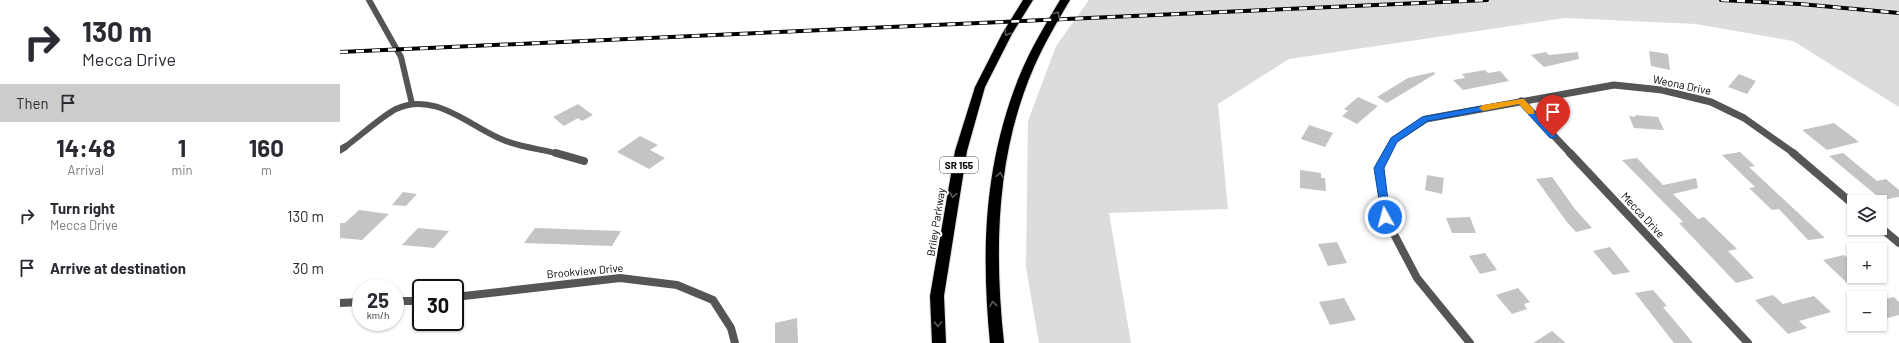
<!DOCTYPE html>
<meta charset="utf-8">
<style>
body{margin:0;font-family:Barlow,sans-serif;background:#f7f7f7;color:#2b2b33;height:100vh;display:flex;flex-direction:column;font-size:15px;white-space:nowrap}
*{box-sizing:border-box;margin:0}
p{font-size:13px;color:#7c7c81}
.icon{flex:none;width:22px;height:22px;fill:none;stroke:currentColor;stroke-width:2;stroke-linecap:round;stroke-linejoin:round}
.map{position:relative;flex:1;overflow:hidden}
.sheet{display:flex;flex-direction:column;background:#fff;width:340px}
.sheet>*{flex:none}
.top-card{background:#fff;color:#2b2b33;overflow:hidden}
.fabs{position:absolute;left:1507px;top:195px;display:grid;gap:8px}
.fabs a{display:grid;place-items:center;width:40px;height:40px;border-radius:0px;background:#fff;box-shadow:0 1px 3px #0004;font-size:20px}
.speed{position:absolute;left:12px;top:279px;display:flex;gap:8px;font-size:20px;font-weight:700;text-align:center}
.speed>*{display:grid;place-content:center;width:52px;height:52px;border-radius:50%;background:#fff;box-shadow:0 1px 3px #0004;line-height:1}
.speed small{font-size:10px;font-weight:400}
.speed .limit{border:2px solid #111;border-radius:6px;background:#fff;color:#111}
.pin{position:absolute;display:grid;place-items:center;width:34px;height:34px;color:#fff;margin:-41px -17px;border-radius:50% 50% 50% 0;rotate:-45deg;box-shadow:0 0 4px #0007}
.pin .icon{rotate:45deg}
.me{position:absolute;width:44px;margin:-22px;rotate:353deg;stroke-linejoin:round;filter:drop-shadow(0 0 3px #0008)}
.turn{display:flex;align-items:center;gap:14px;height:84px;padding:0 16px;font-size:18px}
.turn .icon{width:52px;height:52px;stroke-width:2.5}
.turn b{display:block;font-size:28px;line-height:34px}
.then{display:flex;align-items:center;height:38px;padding:0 16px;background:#0003;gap:8px;font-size:15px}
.eta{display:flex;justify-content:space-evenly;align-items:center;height:68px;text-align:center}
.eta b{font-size:24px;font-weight:700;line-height:28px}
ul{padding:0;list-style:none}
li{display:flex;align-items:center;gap:12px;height:52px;padding:0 16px}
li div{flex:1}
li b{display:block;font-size:15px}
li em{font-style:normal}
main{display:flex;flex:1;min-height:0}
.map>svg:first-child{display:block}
.green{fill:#dcdcdc}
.building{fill:#c4c4c4}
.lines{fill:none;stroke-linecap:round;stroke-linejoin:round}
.motorway-casing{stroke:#dbdbdb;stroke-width:2}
.service-far1{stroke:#555;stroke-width:6}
.service{stroke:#555;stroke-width:8}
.minor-far1{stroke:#555;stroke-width:7}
.minor{stroke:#555;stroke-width:8}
.motorway{fill:#000;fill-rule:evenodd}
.rail-casing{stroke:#000;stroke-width:4}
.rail{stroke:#fff;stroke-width:2.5;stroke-dasharray:8;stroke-linecap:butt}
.oneway{stroke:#595959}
.route{fill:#1a73e8;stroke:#114b97}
.slow{fill:#f59e0b}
.labels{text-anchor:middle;stroke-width:4;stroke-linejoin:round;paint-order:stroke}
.shield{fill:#fff;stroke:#4c4c4c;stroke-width:1}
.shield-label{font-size:10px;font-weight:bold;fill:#000}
.street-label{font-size:11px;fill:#000;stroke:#fff}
</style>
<main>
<section class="sheet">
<div class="top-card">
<div class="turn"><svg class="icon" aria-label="right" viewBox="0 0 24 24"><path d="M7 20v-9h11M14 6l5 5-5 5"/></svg><div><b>130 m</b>Mecca Drive</div></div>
<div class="then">Then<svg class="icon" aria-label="arrive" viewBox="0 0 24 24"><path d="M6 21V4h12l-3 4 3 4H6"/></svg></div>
</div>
<div class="eta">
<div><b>14:48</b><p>Arrival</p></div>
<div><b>1</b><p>min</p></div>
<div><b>160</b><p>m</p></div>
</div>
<ul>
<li><svg class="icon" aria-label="right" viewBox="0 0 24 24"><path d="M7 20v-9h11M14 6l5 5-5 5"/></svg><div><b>Turn right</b><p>Mecca Drive</p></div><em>130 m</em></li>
<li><svg class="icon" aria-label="arrive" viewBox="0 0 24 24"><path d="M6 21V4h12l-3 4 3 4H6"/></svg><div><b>Arrive at destination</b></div><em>30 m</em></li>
</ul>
</section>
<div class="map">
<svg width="1559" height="343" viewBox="0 0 1559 343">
<rect width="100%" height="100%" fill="#fff"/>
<polygon class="green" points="749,0 1559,0 1559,107 1453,41 1356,24 1225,18 949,59 878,104 888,209 769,213 791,343 699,343 686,267 688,121 716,46"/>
<g class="building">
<polygon points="1309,51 1328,54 1330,70 1311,66"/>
<polygon points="1206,52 1209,55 1238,52 1239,59 1204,67 1191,55"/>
<polygon points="1145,70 1148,73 1160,71 1169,81 1123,90 1113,80 1125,78 1122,74"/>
<polygon points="1094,72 1095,74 1047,103 1037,97 1068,78"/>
<polygon points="1399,74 1416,81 1407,94 1388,87"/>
<polygon points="1018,97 1038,106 1017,124 1002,116 1008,111 1004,109"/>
<polygon points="238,104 253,115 242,121 238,118 224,126 213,117"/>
<polygon points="1295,115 1318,117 1324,130 1294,128 1289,116 1296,117"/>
<polygon points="1494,123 1519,142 1487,150 1462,130"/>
<polygon points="969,125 993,133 985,147 961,139"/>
<polygon points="300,136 318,145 310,150 325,158 309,169 277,152"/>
<polygon points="1400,152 1415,166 1409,167 1485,238 1468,240 1439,209 1432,210 1409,188 1415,187 1382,155"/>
<polygon points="1503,153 1537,181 1546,179 1559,190 1559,197 1542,200 1489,156"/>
<polygon points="1297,158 1323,185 1356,178 1358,188 1333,194 1358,219 1364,217 1397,249 1388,251 1414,278 1396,283 1339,223 1343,222 1282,160"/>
<polygon points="960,170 981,173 981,178 985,178 986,191 960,188"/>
<polygon points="1087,175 1104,178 1102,194 1085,190"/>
<polygon points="1212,177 1235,209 1252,228 1236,232 1226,221 1196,179"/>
<polygon points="63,192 77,194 66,206 52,205"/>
<polygon points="19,210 49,214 22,240 0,238 0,223 5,223"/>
<polygon points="1130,217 1136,233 1112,233 1106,218"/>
<polygon points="78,228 109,231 94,248 62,245"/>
<polygon points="195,228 281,231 272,246 184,243"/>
<polygon points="997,242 1007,263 988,266 978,244"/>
<polygon points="1270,247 1290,272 1273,275 1253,251"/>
<polygon points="1145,253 1157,270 1140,274 1129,256"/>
<polygon points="1504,255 1514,263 1514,281 1507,283 1483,260"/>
<polygon points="1178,288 1190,302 1184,304 1187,309 1172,314 1156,295"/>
<polygon points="1313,290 1327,306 1323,307 1353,343 1334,343 1295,293"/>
<polygon points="1433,295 1443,304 1474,296 1491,312 1459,321 1467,328 1448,334 1415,300"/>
<polygon points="1554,297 1559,302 1559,315 1540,320 1540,300"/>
<polygon points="1004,298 1016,320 990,325 979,302"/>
<polygon points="457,318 458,343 435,343 435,323"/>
<polygon points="1212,331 1226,343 1193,343"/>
</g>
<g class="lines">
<defs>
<g id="motorway">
<polygon points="683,0 693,0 672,34 645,87 627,151 604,296 606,343 592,343 590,296 615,151 635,87 662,34"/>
<path d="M720 0H730C717 22 704 44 694 67 656 154 654 250 664 343H650C641 250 644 165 679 77 690 50 705 25 720 0Z"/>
</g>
</defs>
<use href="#motorway" class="motorway-casing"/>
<g class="service-far1">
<polyline points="29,0 61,57 72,104"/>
<path d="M5 147C19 137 42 116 56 109 94 91 128 125 161 139 178 147 201 149 219 154"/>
</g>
<polyline class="service" points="216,153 244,161"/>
<g class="minor-far1">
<polyline points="1181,101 1231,154"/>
<polyline points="0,150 5,147"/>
<polyline points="1046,154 1054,140 1086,119 1274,85 1322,90 1371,102 1404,118 1455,154"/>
</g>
<g class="minor">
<polyline points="1047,153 1039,168 1045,217 1077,278 1130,343"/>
<polyline points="1230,153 1408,343"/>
<polyline points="1453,153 1514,205"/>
<polyline points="1540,227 1559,243"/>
<polyline points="115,297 280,278 337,285 373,300 391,328 395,343"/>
<polyline points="55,301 81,301"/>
<polyline points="0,303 21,302"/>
</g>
<use href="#motorway" class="motorway"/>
<defs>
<g id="rail">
<polyline points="1381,0 1460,4 1559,13"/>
<polyline points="0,52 1147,0"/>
</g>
</defs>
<use href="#rail" class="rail-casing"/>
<use href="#rail" class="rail"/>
</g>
<defs><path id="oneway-chevron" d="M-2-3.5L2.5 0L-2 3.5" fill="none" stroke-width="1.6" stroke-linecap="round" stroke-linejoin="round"/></defs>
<g class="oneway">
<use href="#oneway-chevron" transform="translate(717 14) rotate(-58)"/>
<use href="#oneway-chevron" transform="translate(667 33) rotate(120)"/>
<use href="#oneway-chevron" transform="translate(660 175) rotate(-79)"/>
<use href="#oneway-chevron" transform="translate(613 195) rotate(100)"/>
<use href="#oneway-chevron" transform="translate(653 304) rotate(-96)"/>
<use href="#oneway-chevron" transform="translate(598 324) rotate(88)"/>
</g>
<polygon class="route" points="1181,99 1184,99 1216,134 1216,138 1210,138 1179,104 1088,121 1057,142 1044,168 1050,217 1048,219 1042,219 1034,168 1051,138 1082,117"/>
<polygon class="slow" points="1181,99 1184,99 1194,110 1194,114 1188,114 1179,104 1143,111 1139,108 1143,105"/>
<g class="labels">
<rect class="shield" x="600" y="157" width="38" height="16" rx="3"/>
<g class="shield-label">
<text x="619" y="169">SR 155</text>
</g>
<g class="street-label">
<text transform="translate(1342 85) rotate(12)" y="4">Weona Drive</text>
<text transform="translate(1303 215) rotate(47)" y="4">Mecca Drive</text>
<text transform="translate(596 222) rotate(-81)" y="4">Briley Parkway</text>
<text transform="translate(245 271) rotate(-5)" y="4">Brookview Drive</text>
</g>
</g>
</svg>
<div class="fabs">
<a><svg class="icon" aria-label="layers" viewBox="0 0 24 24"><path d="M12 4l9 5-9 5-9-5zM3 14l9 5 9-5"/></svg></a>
<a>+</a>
<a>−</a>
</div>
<div class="speed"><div>25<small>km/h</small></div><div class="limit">30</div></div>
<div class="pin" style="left:1213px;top:136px;background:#d93025"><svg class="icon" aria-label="arrive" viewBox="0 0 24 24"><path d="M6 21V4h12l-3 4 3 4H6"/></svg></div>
<svg class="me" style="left:1045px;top:217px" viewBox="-20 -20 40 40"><circle r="17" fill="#1a73e8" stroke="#fff" stroke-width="3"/><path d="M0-11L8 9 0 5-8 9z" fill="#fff"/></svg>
</div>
</main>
